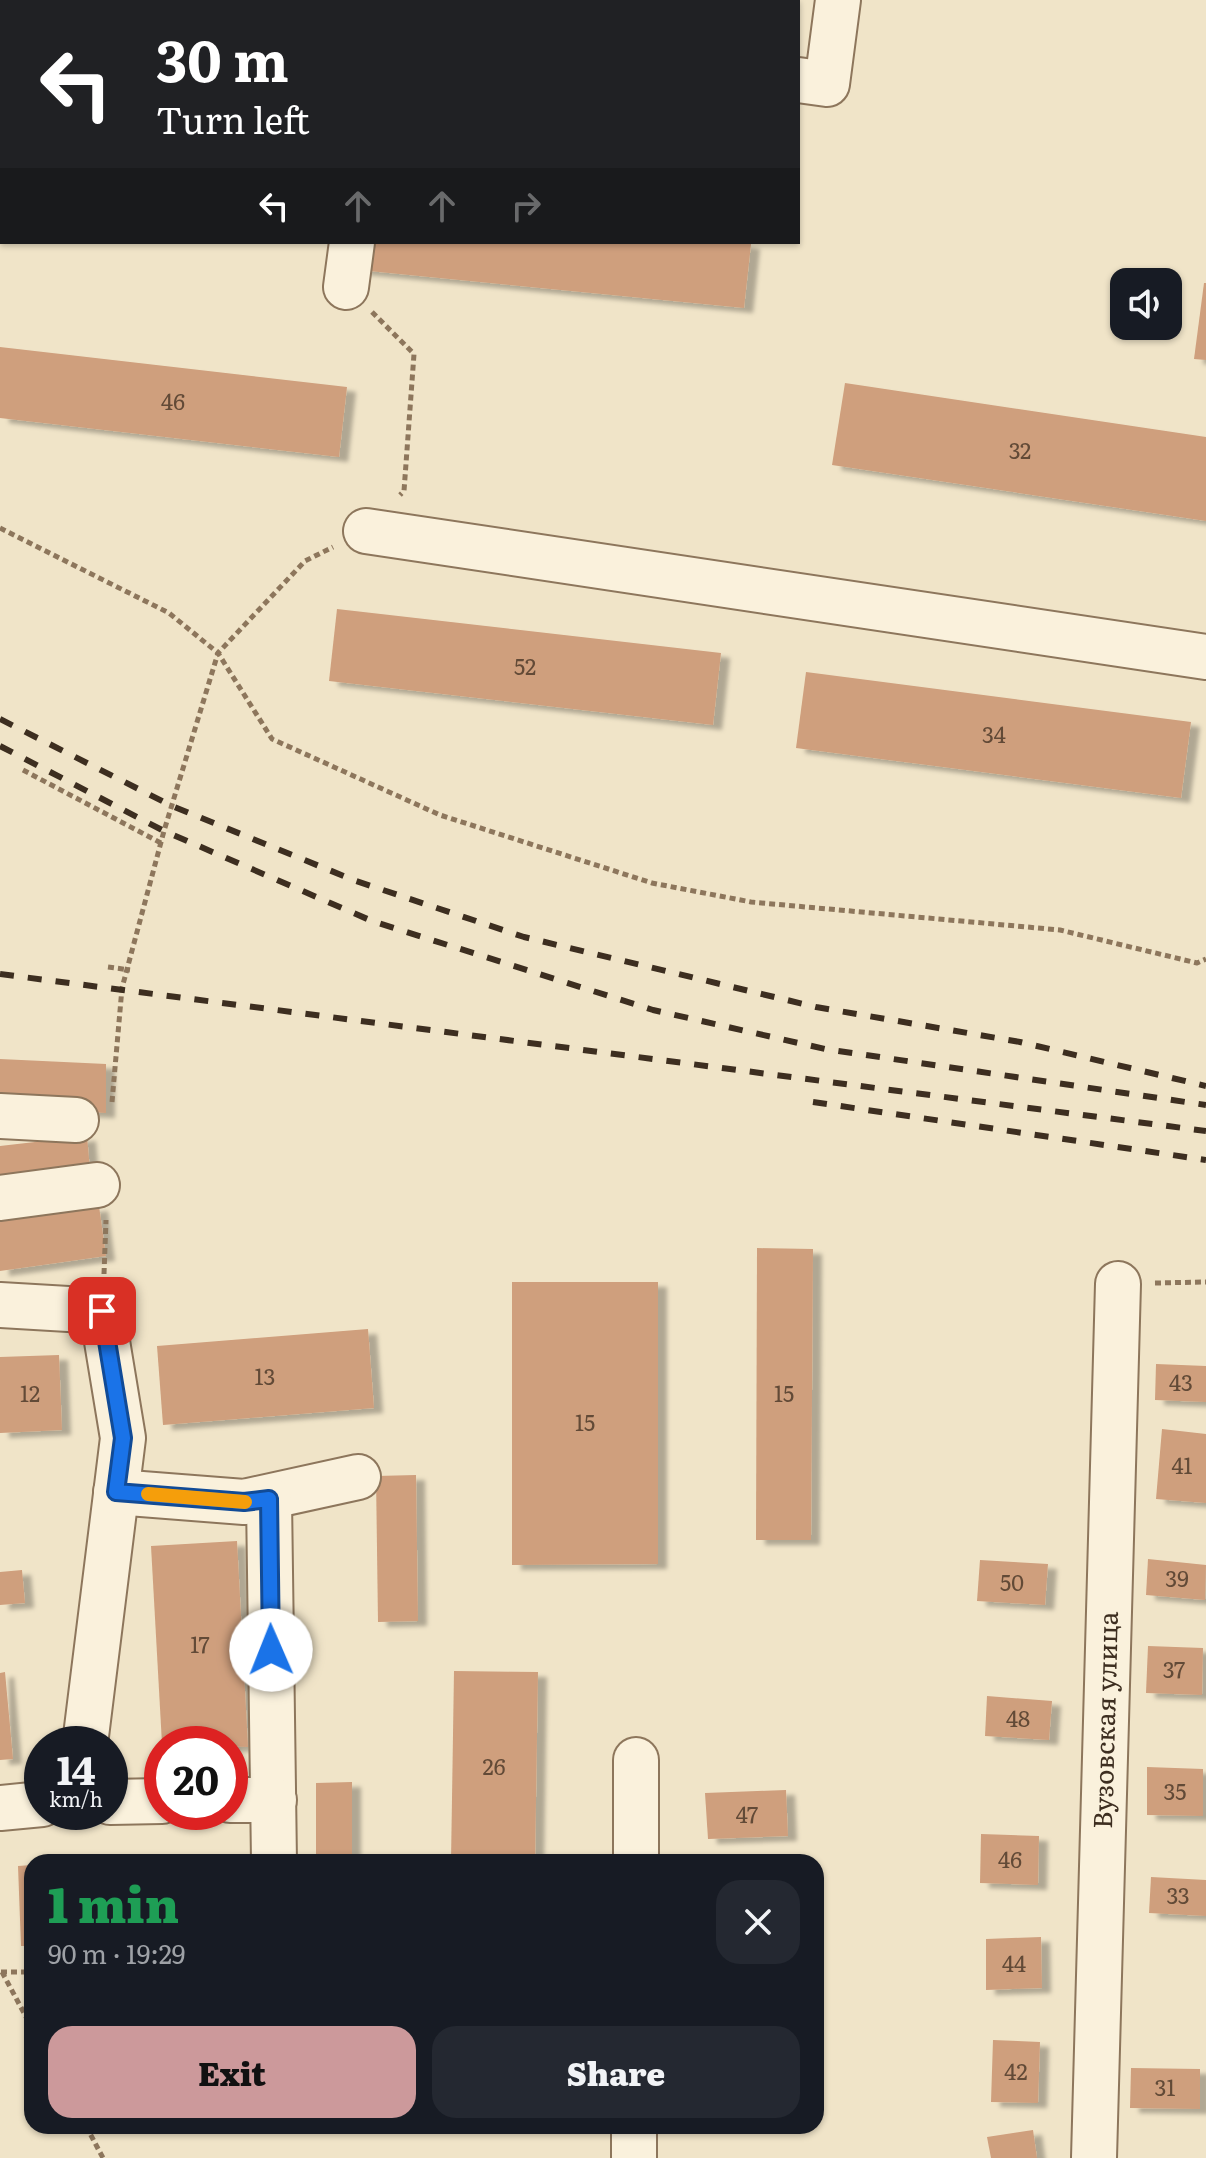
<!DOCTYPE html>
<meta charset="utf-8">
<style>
body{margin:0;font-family:Literata,serif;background:#242831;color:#f1f3f6;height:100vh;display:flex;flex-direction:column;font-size:30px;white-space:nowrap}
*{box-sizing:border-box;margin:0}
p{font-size:26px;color:#9ea1a6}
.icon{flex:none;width:44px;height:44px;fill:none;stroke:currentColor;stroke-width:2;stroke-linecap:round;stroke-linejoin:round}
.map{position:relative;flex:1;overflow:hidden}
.drawer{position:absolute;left:24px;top:1854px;width:800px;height:280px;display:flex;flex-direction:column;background:#171b24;border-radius:24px;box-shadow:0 2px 6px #0004}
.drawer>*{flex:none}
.guide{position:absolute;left:0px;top:0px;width:800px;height:244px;box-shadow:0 2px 6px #0004;background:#202124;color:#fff;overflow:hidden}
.tools{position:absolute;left:1110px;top:268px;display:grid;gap:16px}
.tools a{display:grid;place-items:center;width:72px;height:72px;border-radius:16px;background:#171b24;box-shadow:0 2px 6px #0004;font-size:40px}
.speed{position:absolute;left:24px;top:1726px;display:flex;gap:16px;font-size:40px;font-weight:700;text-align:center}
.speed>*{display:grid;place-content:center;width:104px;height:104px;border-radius:50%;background:#171b24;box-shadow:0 2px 6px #0004;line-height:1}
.speed small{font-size:20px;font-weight:400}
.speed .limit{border:12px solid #d22;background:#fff;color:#111}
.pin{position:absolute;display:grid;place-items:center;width:68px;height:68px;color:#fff;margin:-34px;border-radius:16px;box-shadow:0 4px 12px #0006}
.me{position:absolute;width:88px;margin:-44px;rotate:359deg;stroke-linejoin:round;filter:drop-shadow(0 0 6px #0008)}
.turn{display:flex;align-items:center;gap:28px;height:168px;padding:0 24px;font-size:36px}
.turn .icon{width:104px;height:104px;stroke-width:2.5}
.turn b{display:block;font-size:56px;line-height:68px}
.lanes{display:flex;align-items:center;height:76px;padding:0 24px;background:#0003;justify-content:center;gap:40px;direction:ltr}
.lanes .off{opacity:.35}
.round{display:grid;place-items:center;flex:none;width:84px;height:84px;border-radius:24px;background:#242831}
.summary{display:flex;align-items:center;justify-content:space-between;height:136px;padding:0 24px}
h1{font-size:48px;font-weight:800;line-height:60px;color:#1e9e55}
.cta{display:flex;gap:16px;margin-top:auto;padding:16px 24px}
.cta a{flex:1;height:92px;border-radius:24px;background:#cc999b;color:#111;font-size:32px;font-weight:800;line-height:92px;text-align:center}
.cta a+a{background:#242831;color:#f1f3f6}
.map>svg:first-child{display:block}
.building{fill:#cf9f7d;filter:url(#shadow)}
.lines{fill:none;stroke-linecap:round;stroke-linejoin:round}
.minor-casing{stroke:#8d765c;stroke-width:48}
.path{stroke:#8d765c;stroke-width:5;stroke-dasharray:6 4;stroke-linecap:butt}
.minor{stroke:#faf1dc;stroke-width:44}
.rail{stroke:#3d2e20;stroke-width:6;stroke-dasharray:14 14;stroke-linecap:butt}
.route-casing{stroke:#114b97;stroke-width:20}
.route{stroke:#1a73e8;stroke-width:14}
.slow{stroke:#f59e0b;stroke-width:14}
.labels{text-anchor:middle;stroke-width:8;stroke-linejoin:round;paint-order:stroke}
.number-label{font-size:22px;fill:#624a37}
.street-label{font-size:26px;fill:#3d2e20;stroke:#f7eed8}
</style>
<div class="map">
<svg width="1206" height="2158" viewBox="0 0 1206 2158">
<defs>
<filter id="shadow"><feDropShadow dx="9" dy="5" stdDeviation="2" flood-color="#0004"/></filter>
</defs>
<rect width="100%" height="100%" fill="#f0e4c8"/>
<g class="building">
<polygon points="362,242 736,242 751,244 744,308 359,270"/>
<polygon points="1204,283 1206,283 1206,360 1194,359"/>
<polygon points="0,347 347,387 339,457 0,418"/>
<polygon points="845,383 1206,437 1206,521 832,465"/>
<polygon points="337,609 721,653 713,725 329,681"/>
<polygon points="806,672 1191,722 1181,798 796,748"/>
<polygon points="0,1059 106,1064 106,1113 0,1108"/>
<polygon points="87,1136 90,1170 0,1180 0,1146"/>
<polygon points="99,1206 106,1256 0,1271 0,1220"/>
<polygon points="757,1248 813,1249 811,1540 756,1540"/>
<polygon points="512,1282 658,1282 658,1564 512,1565"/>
<polygon points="368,1329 374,1408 163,1425 157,1346"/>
<polygon points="59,1355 62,1430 0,1433 0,1357"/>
<polygon points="1156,1364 1206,1366 1206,1402 1155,1400"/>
<polygon points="1162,1429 1206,1434 1206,1503 1156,1499"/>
<polygon points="416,1475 418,1621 378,1622 376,1476"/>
<polygon points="237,1541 248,1747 162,1744 151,1546"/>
<polygon points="1148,1559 1206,1565 1205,1600 1146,1595"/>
<polygon points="980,1560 1048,1564 1045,1605 977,1601"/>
<polygon points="22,1570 25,1603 0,1605 0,1572"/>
<polygon points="1148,1646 1203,1648 1202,1695 1146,1693"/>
<polygon points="454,1671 538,1672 535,1862 451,1862"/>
<polygon points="5,1672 13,1759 0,1760 0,1673"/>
<polygon points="987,1696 1052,1701 1049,1740 985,1736"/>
<polygon points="1147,1767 1203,1769 1203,1816 1147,1815"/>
<polygon points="352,1782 352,1862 316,1862 316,1783"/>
<polygon points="786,1790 788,1836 708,1839 705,1793"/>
<polygon points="981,1834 1039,1836 1038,1885 980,1883"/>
<polygon points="253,1857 253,1862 188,1862 188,1859"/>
<polygon points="32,1865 32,1946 21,1946 18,1866"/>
<polygon points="1151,1877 1206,1880 1206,1916 1149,1913"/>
<polygon points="1041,1937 1042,1988 986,1990 986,1939"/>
<polygon points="993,2040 1040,2042 1038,2103 991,2102"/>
<polygon points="1131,2068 1200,2069 1200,2109 1130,2108"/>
<polygon points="1033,2130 1037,2158 991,2158 987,2137"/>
</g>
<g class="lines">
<defs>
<g id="minor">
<polyline points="164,0 185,2"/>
<polyline points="381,2 382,0"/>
<polyline points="798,80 827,84 838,0"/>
<polyline points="346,287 352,242"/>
<polyline points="366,531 1206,657"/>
<polyline points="0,1116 76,1120"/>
<polyline points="0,1198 97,1185"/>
<polyline points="0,1305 102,1311 123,1438 85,1744"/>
<polyline points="116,1492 244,1502 358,1477"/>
<polyline points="269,1499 274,1862"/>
<polyline points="230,1800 274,1800"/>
<polyline points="110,1802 162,1801"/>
<polyline points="0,1808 42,1804"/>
<polyline points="636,1862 636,1760"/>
<polyline points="634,2158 634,2126"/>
<path id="s1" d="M1094 2158 1118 1284"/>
</g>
</defs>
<use href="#minor" class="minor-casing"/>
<g class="path">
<polyline points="372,312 414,354 404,491 400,495"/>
<polyline points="0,528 169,613 218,653 272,739 440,815 652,883 751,902 1060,930 1197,963 1206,959"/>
<polyline points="23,770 161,843"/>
<polyline points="108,967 130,970"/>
<polyline points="112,1102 122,988 164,831 218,653 305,561 333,547"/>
<polyline points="104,1274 106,1220"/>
<polyline points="1155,1283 1206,1282"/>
<polyline points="1,1972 32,1972"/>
<polyline points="2,1972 32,2028"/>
<polyline points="86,2126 103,2158"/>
</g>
<use href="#minor" class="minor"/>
<g class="rail">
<polyline points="0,719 172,806 356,881 524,937 816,1007 1020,1042 1206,1086"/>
<polyline points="0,746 164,831 372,921 653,1010 825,1049 1206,1105"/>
<polyline points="0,974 1206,1131"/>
<polyline points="813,1102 1206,1160"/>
</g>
</g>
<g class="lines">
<defs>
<polyline id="route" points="102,1311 123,1438 116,1492 244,1502 269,1499 271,1650"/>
</defs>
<use href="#route" class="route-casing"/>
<use href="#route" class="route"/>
<polyline class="slow" points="148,1494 245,1502"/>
</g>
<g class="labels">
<g class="number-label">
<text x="173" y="410">46</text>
<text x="1020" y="459">32</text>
<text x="525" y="675">52</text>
<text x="994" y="743">34</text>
<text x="265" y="1385">13</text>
<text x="1181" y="1391">43</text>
<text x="30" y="1402">12</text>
<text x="784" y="1402">15</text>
<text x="585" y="1431">15</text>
<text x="1182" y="1474">41</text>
<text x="1177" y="1587">39</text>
<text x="1012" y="1591">50</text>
<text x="200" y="1653">17</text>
<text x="1174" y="1678">37</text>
<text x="1018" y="1727">48</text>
<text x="494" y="1775">26</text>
<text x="1175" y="1800">35</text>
<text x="747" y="1823">47</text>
<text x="1010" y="1868">46</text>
<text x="1178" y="1904">33</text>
<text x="1014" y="1972">44</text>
<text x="1016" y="2080">42</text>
<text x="1165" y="2096">31</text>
</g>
<g class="street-label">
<text dy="9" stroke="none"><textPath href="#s1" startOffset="438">Вузовская улица</textPath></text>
</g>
</g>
</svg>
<div class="tools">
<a><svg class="icon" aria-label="sound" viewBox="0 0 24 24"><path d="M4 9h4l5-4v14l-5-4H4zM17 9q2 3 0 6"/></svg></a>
</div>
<div class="speed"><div>14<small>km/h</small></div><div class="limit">20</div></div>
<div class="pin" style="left:102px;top:1311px;background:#d93025"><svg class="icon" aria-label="arrive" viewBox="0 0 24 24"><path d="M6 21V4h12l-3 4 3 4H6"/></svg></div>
<svg class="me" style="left:271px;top:1650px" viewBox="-20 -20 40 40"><circle r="19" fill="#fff"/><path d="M0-13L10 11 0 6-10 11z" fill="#1a73e8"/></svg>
<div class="guide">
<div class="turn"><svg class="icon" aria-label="left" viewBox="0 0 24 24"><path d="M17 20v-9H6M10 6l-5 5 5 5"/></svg><div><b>30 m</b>Turn left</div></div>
<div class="lanes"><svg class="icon" aria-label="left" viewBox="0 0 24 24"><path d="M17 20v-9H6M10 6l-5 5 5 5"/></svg><svg class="icon off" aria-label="ahead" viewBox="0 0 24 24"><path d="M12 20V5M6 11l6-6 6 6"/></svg><svg class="icon off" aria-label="ahead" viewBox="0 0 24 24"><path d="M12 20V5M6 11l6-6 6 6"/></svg><svg class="icon off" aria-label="right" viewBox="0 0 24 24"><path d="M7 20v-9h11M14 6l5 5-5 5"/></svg></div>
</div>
<section class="drawer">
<div class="summary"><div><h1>1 min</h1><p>90 m · 19:29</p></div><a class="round"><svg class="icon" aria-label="close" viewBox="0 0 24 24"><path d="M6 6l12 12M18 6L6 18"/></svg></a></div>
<div class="cta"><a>Exit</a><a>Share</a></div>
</section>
</div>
